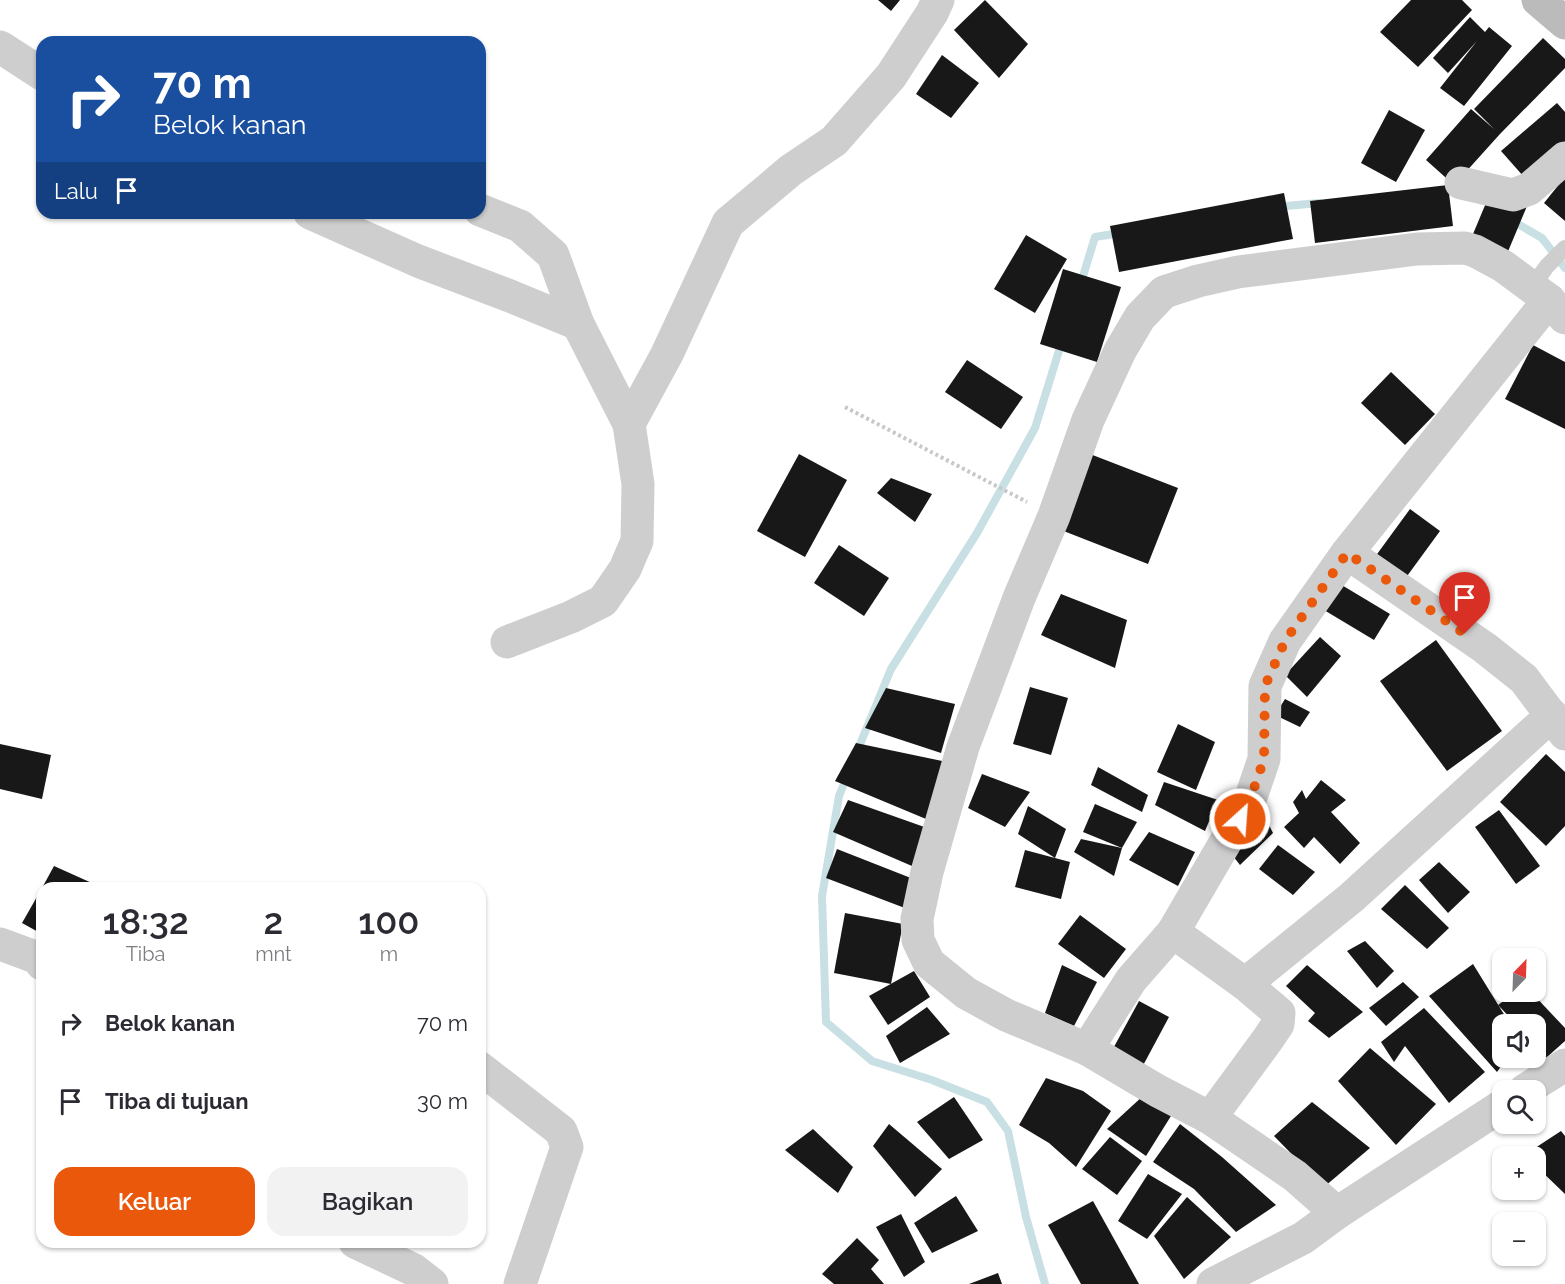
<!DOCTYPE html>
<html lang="id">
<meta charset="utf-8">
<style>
body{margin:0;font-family:Raleway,sans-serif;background:#f2f2f3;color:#2b2b33;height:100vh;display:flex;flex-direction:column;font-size:22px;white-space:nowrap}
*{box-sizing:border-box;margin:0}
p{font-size:20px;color:#7c7c81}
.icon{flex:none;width:33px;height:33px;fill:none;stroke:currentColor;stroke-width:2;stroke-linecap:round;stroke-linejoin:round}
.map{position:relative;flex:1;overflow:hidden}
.drawer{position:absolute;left:36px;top:882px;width:450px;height:366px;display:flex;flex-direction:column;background:#fff;border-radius:18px;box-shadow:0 2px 4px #0004}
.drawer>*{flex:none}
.hud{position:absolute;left:36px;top:36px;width:450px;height:183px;border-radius:18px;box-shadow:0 2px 4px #0004;background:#1a4fa0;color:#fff;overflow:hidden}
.needle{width:39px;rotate:23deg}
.buttons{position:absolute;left:1492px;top:948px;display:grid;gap:12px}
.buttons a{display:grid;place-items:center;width:54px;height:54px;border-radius:12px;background:#fff;box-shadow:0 2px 4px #0004;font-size:30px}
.pin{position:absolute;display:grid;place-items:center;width:51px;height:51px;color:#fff;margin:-62px -26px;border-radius:50% 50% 50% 0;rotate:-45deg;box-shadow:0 0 6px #0007}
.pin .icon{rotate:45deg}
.me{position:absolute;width:66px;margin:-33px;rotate:26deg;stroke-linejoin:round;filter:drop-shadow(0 0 4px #0008)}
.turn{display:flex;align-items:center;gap:21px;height:126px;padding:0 18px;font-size:27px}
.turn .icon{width:78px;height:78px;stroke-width:2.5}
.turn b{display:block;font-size:42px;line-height:51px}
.then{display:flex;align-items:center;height:57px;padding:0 18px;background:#0003;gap:12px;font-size:22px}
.eta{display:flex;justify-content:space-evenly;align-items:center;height:102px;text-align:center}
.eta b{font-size:36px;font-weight:600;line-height:42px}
.cta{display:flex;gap:12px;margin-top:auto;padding:12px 18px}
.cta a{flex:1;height:69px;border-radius:18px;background:#ea580c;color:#fff;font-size:24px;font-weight:600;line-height:69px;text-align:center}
.cta a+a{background:#f2f2f3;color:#2b2b33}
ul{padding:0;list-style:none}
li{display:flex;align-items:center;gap:18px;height:78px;padding:0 18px}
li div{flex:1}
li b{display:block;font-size:22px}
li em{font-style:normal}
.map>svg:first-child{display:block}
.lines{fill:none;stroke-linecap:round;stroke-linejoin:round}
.stream{stroke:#c8e0e3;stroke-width:8}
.building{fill:#181818}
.path{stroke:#c8c8c8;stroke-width:4;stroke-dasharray:3 3;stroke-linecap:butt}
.lane{stroke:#cecece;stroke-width:16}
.street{stroke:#cecece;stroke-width:33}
.secondary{stroke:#bbb;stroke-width:33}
.route{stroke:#ea580c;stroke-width:10;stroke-dasharray:0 18}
</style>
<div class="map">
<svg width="1565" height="1284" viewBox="0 0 1565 1284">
<rect width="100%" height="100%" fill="#fff"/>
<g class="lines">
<g class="stream">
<polyline points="1275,207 1319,203"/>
<polyline points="1511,220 1542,238 1565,268"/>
<polyline points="1080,286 1095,237 1120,233"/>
<polyline points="856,754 891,669 977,533 1035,428 1062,341"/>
<polyline points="848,774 839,796 822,896 826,1022 872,1061 932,1080 987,1102 1008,1131 1026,1217 1045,1284"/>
</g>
</g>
<g class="building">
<polygon points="878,0 900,0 891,11"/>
<polygon points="985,0 1028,44 999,78 954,30"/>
<polygon points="1411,0 1462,0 1472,10 1418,67 1380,32"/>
<polygon points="1470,17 1485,32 1489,27 1512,46 1464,106 1440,88 1477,41 1448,73 1433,58"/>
<polygon points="1543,38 1565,59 1565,68 1500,134 1454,185 1426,160 1471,109 1494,129 1474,109"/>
<polygon points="942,55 979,83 951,118 916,94"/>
<polygon points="1557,103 1565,112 1565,142 1524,177 1501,151"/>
<polygon points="1389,110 1425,130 1396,182 1361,163"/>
<polygon points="1565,177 1565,221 1544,203"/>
<polygon points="1448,185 1453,226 1315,243 1310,201"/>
<polygon points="1491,191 1527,206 1504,261 1468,246"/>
<polygon points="1284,193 1293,239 1119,272 1110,226"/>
<polygon points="1026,235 1067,259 1035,313 994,289"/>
<polygon points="1063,269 1121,287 1097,362 1040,344"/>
<polygon points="1533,345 1565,362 1565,429 1505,399"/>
<polygon points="967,360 1023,397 1001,429 945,392"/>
<polygon points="1391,372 1435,414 1405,445 1361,403"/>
<polygon points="799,454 847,480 805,557 757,531"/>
<polygon points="1090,454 1178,488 1148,564 1061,530"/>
<polygon points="891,478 932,494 915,522 877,493"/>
<polygon points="1410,509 1440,531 1402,583 1372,561"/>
<polygon points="839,545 889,578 864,616 814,583"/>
<polygon points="1335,581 1390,614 1374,640 1319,607"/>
<polygon points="1061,594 1127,620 1115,668 1041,635"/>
<polygon points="1320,637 1341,656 1307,697 1285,675"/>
<polygon points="1436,640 1502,731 1447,771 1380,681"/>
<polygon points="1030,687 1068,698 1051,755 1013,744"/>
<polygon points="886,688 955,704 941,753 865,728"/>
<polygon points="1285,699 1310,712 1300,727 1275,715"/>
<polygon points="1178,724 1215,742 1196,790 1157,772"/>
<polygon points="856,743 947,762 926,819 835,781"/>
<polygon points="0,744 51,755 42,799 0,789"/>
<polygon points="1546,754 1565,772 1565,826 1546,846 1500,802"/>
<polygon points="1098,767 1148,795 1142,812 1091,785"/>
<polygon points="982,774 1030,792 1005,827 968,808"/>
<polygon points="1321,780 1346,800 1331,812 1360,843 1340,864 1314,837 1304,848 1284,827 1299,813 1293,802 1302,790 1306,799"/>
<polygon points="1164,782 1218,800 1205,831 1155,805"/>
<polygon points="848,800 930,829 912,866 833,832"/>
<polygon points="1095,804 1137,822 1122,848 1083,832"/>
<polygon points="1028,806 1066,829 1055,858 1070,862 1061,899 1015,887 1025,850 1055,858 1018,834"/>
<polygon points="1261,809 1273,833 1240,865 1229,851"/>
<polygon points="1499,810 1540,866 1516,884 1475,827"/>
<polygon points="1149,832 1195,852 1178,886 1129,860"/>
<polygon points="1081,839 1122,848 1114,876 1074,852"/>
<polygon points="1278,845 1315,872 1293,895 1259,869"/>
<polygon points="837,849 921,882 910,910 826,878"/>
<polygon points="1439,862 1470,892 1448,913 1419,880"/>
<polygon points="54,866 103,888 42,888"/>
<polygon points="1405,885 1449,928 1427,949 1381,909"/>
<polygon points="42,888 42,934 22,923"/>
<polygon points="845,913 903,924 891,984 834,973"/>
<polygon points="1080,915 1126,949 1104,978 1058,944"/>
<polygon points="1365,941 1394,971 1377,988 1347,951"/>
<polygon points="1473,964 1510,1024 1503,1024 1503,1058 1507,1058 1497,1072 1429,996"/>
<polygon points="1062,965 1097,982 1074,1026 1045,1013"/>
<polygon points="1307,965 1363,1012 1329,1038 1308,1021 1315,1013 1286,986"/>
<polygon points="914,971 930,997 888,1025 869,996"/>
<polygon points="1403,982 1419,997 1386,1026 1369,1008"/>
<polygon points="1516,992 1531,992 1565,1028 1565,1041 1546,1058 1536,1046 1536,1024 1516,1024 1498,1005"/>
<polygon points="1139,1001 1169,1017 1139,1073 1109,1056"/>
<polygon points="927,1007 950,1034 900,1063 886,1036"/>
<polygon points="1424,1008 1485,1072 1449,1103 1405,1046 1394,1062 1381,1042"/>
<polygon points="1370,1048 1436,1104 1396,1145 1338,1081"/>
<polygon points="1046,1078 1083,1091 1111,1111 1076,1167 1049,1143 1019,1125"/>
<polygon points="1144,1095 1171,1116 1146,1156 1107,1129"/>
<polygon points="954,1097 983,1140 949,1159 917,1122"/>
<polygon points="1312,1102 1370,1148 1324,1187 1274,1136"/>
<polygon points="889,1124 942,1169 915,1197 873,1146"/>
<polygon points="1180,1124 1222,1157 1276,1205 1236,1232 1194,1189 1153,1162"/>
<polygon points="813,1129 853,1167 838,1193 785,1150"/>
<polygon points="1561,1131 1565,1136 1565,1194 1536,1166 1536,1156 1523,1156"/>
<polygon points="1110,1137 1142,1161 1117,1195 1082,1169"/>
<polygon points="1148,1174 1182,1194 1147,1239 1118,1221"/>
<polygon points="956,1196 978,1231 932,1253 914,1223"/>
<polygon points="1187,1197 1231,1237 1184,1279 1154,1236"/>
<polygon points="1093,1201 1139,1284 1081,1284 1048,1225"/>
<polygon points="901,1214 925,1262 904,1277 876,1227"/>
<polygon points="857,1238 879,1260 871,1269 884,1284 834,1284 822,1274"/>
<polygon points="998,1273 1002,1284 969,1284"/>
</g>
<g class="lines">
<polyline class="path" points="845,407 1027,502"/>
<polyline class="lane" points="1532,287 1547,266 1565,248"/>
<g class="street">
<polyline points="0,47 42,74"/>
<polyline points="1461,183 1513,195 1529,189 1565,158"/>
<polyline points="480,210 520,226 553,255 578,324"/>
<polyline points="310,213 418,261 510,296 578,324 629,424 667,354 728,223 791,170 834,141 891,76 932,13 938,0"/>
<polyline points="1347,553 1485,648 1524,679 1565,734"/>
<polyline points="507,642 571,617 603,601 625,569 637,541 638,484 629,424"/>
<polyline points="1173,932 1245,984 1279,1013 1278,1024 1268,1039 1210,1118"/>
<polyline points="0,944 38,958 42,964"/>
<polyline points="1245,984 1351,898 1552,715"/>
<polyline points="1087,1049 1131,980 1173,932 1250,800 1264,759 1265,686 1285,641 1347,553 1549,300"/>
<polyline points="480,1068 561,1131 567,1147 520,1284"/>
<polyline points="1525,1090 1565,1065"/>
<polyline points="1337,1213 1295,1176 1210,1118 1158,1091 1087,1049 1006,1015 966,993 929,963 918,940 917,919 927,872 963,747 1019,598 1054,516 1088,420 1120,351 1140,317 1164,292 1198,281 1238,272 1417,249 1465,248 1475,251 1503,266 1549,300 1565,318"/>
<polyline points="355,1242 414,1270 432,1284"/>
<polyline points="1213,1284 1303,1238 1337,1213 1503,1105"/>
</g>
<polyline class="secondary" points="1538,0 1565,23"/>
</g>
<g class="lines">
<polyline class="route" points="1240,819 1250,800 1264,759 1265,686 1285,641 1347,553 1465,634"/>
</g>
</svg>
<div class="buttons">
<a><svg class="needle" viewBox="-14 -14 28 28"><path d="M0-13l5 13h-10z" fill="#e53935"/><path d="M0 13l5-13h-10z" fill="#7c7c81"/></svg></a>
<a><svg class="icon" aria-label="sound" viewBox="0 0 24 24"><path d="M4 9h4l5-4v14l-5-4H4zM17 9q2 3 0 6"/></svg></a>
<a><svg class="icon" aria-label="search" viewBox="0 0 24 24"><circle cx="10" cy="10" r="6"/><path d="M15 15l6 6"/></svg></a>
<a>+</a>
<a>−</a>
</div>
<div class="pin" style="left:1465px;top:634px;background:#d93025"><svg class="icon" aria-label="arrive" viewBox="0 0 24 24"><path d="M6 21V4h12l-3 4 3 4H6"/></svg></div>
<svg class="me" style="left:1240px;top:819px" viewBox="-20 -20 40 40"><circle r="17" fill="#ea580c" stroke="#fff" stroke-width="3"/><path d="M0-11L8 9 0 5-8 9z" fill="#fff"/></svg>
<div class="hud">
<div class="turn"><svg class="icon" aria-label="right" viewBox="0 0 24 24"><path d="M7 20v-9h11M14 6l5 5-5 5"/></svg><div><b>70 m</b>Belok kanan</div></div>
<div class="then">Lalu<svg class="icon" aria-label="arrive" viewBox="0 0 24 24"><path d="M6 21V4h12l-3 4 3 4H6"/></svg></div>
</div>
<section class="drawer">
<div class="eta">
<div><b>18:32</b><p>Tiba</p></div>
<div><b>2</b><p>mnt</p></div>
<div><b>100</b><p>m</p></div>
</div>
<ul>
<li><svg class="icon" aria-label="right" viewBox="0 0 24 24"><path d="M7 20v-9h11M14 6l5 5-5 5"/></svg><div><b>Belok kanan</b></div><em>70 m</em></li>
<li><svg class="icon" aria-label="arrive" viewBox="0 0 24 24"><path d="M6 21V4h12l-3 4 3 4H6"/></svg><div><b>Tiba di tujuan</b></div><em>30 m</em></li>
</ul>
<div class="cta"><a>Keluar</a><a>Bagikan</a></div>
</section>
</div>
